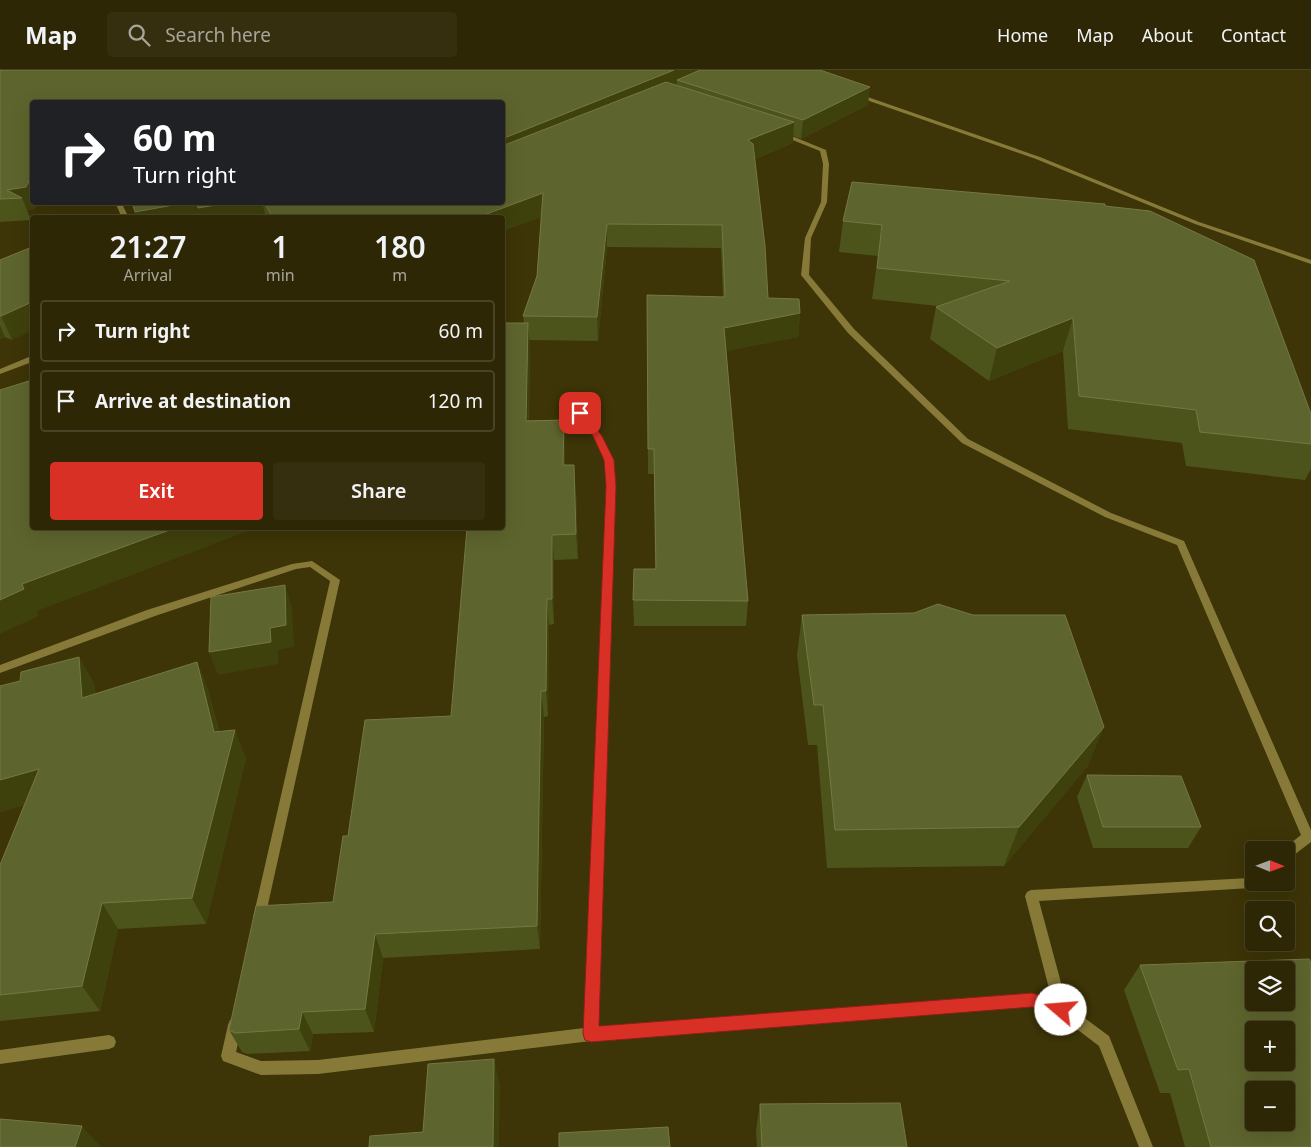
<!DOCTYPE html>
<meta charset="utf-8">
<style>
body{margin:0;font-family:"Noto Sans",sans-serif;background:#362f0f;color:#f1f3f6;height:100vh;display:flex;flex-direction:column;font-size:19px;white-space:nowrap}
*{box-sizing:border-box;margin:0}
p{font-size:16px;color:#a7a59a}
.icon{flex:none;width:28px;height:28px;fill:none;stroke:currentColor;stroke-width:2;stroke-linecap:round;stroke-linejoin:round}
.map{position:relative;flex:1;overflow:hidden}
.details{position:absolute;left:30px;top:145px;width:475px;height:315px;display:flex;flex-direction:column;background:#2e2705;border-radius:5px;box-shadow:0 5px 20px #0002,0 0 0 1px #494427}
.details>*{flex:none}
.guide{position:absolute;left:30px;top:30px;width:475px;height:105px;border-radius:5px;box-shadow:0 5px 20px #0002,0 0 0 1px #494427;background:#202124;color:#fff;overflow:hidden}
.needle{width:32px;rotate:91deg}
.controls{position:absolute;left:1245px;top:771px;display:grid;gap:10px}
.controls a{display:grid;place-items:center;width:50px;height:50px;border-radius:5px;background:#2e2705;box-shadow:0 5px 20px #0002,0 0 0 1px #494427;font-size:25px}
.pin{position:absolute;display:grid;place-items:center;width:42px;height:42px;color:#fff;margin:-21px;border-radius:10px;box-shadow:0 2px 8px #0006}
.me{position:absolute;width:55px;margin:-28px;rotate:288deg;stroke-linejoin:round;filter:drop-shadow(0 0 4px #0008)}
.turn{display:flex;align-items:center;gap:18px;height:105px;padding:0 20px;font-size:22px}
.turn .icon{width:65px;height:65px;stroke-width:2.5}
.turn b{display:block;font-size:35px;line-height:42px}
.eta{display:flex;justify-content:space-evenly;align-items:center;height:85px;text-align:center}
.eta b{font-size:30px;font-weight:600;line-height:35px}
.action{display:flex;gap:10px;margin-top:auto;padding:10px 20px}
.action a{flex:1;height:58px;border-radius:5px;background:#d93025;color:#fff;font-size:20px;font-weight:600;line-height:58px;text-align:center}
.action a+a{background:#362f0f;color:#f1f3f6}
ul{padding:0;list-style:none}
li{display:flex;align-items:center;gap:15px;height:62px;margin:0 10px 8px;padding:0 10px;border:2px solid #494427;border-radius:5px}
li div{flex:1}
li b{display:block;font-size:19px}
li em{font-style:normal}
header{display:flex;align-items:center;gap:30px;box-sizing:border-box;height:70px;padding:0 25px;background:#2e2705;border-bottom:1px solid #494427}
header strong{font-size:24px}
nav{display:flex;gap:28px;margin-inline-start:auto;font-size:18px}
.search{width:350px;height:45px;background:#362f0f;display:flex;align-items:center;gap:12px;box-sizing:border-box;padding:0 18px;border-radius:5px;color:#a7a59a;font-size:19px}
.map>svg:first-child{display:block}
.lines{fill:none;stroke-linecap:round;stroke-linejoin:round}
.street{fill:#877a39;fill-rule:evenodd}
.wall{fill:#4d541b}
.shaded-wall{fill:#3f410c}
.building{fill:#5e642d;stroke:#757844;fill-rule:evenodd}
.route{fill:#d93025;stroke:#8d1f18}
</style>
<header>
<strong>Map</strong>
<div class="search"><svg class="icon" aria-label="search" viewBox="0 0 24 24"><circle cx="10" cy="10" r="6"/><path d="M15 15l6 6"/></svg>Search here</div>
<nav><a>Home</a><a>Map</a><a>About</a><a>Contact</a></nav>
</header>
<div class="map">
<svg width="1311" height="1077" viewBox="0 0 1311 1077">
<rect width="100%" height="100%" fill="#3d3407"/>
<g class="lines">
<g class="street">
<polygon points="855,24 859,24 1040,87 1199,152 1311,190 1311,194 1195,154 1036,89 855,26"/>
<polygon points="782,62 826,80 829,94 827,132 811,168 809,205 854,259 968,369 1111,443 1184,471 1311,760 1311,772 1290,788 1286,789 1286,780 1282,780 1301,765 1177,475 1105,447 962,373 848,263 801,205 805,168 821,132 823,94 820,81 780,65 779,64"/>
<polygon points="115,132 121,132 129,148 122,148"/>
<polygon points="29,287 32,287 32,292 0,304 0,299"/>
<polygon points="577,341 583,341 601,366 613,390 615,416 598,957 1032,924 1052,930 1025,826 1027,822 1031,820 1249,808 1254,806 1254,812 1259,812 1258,815 1251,818 1039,831 1067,935 1109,966 1153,1077 1139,1077 1099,976 1057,944 1032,936 591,971 318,1004 261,1005 223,991 221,986 228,955 230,950 235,948 240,950 242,955 236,982 261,991 318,990 584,958 607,416 605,390 593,366 576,343"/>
<polygon points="312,491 340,510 265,848 263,852 259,854 255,852 253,848 330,511 310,497 296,499 155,546 0,603 0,595 147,540 292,494"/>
<polygon points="109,965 114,967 116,972 114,977 109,979 0,994 0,980"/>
</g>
</g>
<g class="wall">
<polygon points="0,0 820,0 868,35 801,69 793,66 793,73 755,89 768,228 800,243 798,267 726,281 748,531 746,556 634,556 633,530 655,499 654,404 648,404 647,225 723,227 721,178 607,177 598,271 529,270 530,277 529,350 564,350 565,374 565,395 576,420 578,489 554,490 554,554 549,555 548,646 544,647 540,879 383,888 374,962 313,964 310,981 248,984 242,982 229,960 333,832 348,766 451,646 524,253 523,246 537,206 541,147 502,161 502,148 136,148 132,132 502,132 502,32 32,32 35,139 27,140 31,150 0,152"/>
<polygon points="1105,136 1311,344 1311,399 1305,410 1186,396 1182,373 1068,359 1063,281 989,311 930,269 936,237 938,236 872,229 878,186 839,182 843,151"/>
<polygon points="0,190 12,270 5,267 0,269"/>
<polygon points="802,545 1104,657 1087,697 1004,796 827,798 817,675 808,675 797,585"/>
<polygon points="79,587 94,614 95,624 197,592 208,620 219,661 246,688 206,854 118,859 100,941 0,951 0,796 24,735 0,742 0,616 20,611"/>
<polygon points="1087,705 1201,757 1188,778 1093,778 1077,727"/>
<polygon points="1140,895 1311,1077 1185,1077 1170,1023 1160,1023 1124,920"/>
<polygon points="760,1034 907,1077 757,1077 756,1060"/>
</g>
<g class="shaded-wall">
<polygon points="674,0 722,0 677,10 676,19 502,92 502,69"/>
<polygon points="870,17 868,35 801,69 803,50"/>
<polygon points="794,52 793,73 747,92 748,70"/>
<polygon points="32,105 32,132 39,132 35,139 27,140 22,128 7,120"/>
<polygon points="543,123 545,146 502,161 502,148 476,148"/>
<polygon points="190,132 262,132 266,148 136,148 135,142"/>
<polygon points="607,154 607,177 598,271 597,247"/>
<polygon points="32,232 32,261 12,270 1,246"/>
<polygon points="800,243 798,267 723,282 724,258"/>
<polygon points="1073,248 1063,281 989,311 997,278"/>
<polygon points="528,253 530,277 528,376 526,351"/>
<polygon points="0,255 5,267 0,269"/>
<polygon points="564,350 565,374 564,420 563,395"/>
<polygon points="574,395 576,420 578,489 576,464"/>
<polygon points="175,458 256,458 37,541 39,546 0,564 0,530 22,514"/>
<polygon points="552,465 554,490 554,554 552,529"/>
<polygon points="285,515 292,537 294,577 278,580 278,594 218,605 209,582 270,558"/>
<polygon points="547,529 549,555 548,646 546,621"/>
<polygon points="79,587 94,614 97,656 82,628"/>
<polygon points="197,592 208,620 226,689 214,662"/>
<polygon points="541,621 544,647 540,879 537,856"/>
<polygon points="1104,657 1087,697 1004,796 1019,757"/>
<polygon points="235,660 246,688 206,854 192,828"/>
<polygon points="39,699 56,726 0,742 0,710"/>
<polygon points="102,833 118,859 100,941 82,916"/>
<polygon points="375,864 383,888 374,962 365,939"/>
<polygon points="302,942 313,964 310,981 299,959"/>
<polygon points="494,989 500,1015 499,1077 493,1077"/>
<polygon points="82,1056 101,1077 75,1077"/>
</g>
<g class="building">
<polygon points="0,0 674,0 502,69 502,32 32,32 32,105 26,117 7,120 22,128 0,129"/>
<polygon points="700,0 820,0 870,17 803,50 677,10"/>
<polygon points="666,12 794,52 748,70 753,74 765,176 768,228 799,229 800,243 724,258 748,531 633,530 634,499 656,499 654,379 648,379 647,225 725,227 722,155 607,154 597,247 523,246 537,206 543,123 476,148 273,148 264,132 502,132 502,76"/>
<polygon points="852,112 1105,134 1105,136 1150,141 1254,190 1311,344 1311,374 1200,362 1196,340 1079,326 1073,248 997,278 936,237 1010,211 877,198 882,155 843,151"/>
<polygon points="132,132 190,132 135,142"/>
<polygon points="197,132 233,132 198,138"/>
<polygon points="32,177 32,232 1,246 0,246 0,190"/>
<polygon points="502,253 528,253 526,351 564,350 563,395 574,395 576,464 552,465 552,529 547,529 546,621 541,621 537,856 375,864 365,939 302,942 299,959 235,963 229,960 256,836 333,832 343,766 348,766 365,650 451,646 467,458 502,458"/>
<polygon points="32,310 32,458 175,458 22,514 24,519 0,530 0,320"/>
<polygon points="285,515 286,555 270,558 271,572 209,582 211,527"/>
<polygon points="938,534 973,545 1065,545 1104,657 1019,757 835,760 823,635 814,635 802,545 914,543"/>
<polygon points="79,587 82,628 197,592 214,662 235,660 192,828 102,833 82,916 0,925 0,795 39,699 0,710 0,616 20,611 21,602"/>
<polygon points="1087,705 1181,706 1201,757 1103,757"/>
<path d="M1309 889 1311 893V1077H1211L1189 999 1178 1000 1140 895ZM1254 900H1286V932H1254ZM1254 960H1286V992H1254ZM1254 1020H1286V1052H1254Z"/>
<polygon points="494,989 493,1077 369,1077 370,1066 423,1062 428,994"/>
<polygon points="900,1033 907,1077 762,1077 760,1034"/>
<polygon points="0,1049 82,1056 75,1077 0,1077"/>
<polygon points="668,1057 670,1077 559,1077 559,1063"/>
</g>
<polygon class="route" points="580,340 583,341 602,366 614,390 616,416 599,956 1032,923 1067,934 1069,940 1067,945 1061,947 1032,937 591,972 585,970 583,964 606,416 604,390 593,366 575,343"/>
</svg>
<div class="controls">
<a><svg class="needle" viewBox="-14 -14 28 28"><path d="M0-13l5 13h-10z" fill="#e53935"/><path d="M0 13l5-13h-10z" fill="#a7a59a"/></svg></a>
<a><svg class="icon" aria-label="search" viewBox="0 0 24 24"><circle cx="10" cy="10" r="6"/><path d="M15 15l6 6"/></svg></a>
<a><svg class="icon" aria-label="layers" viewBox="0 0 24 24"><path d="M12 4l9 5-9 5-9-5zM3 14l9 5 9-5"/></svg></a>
<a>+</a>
<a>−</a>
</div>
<div class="pin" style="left:580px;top:343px;background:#d93025"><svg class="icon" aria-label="arrive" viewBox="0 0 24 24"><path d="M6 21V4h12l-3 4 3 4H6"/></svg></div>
<svg class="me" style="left:1061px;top:940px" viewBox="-20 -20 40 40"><circle r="19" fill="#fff"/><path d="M0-13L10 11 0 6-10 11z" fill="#d93025"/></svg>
<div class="guide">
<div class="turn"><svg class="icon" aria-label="right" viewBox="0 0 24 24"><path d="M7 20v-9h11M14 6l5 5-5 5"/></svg><div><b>60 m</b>Turn right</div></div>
</div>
<section class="details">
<div class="eta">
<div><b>21:27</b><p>Arrival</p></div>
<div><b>1</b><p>min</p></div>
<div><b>180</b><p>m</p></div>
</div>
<ul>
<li><svg class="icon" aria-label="right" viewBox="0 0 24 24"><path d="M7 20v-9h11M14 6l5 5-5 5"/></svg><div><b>Turn right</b></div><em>60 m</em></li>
<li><svg class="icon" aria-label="arrive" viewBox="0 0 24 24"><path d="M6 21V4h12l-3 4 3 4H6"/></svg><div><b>Arrive at destination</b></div><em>120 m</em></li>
</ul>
<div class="action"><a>Exit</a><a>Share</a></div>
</section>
</div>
